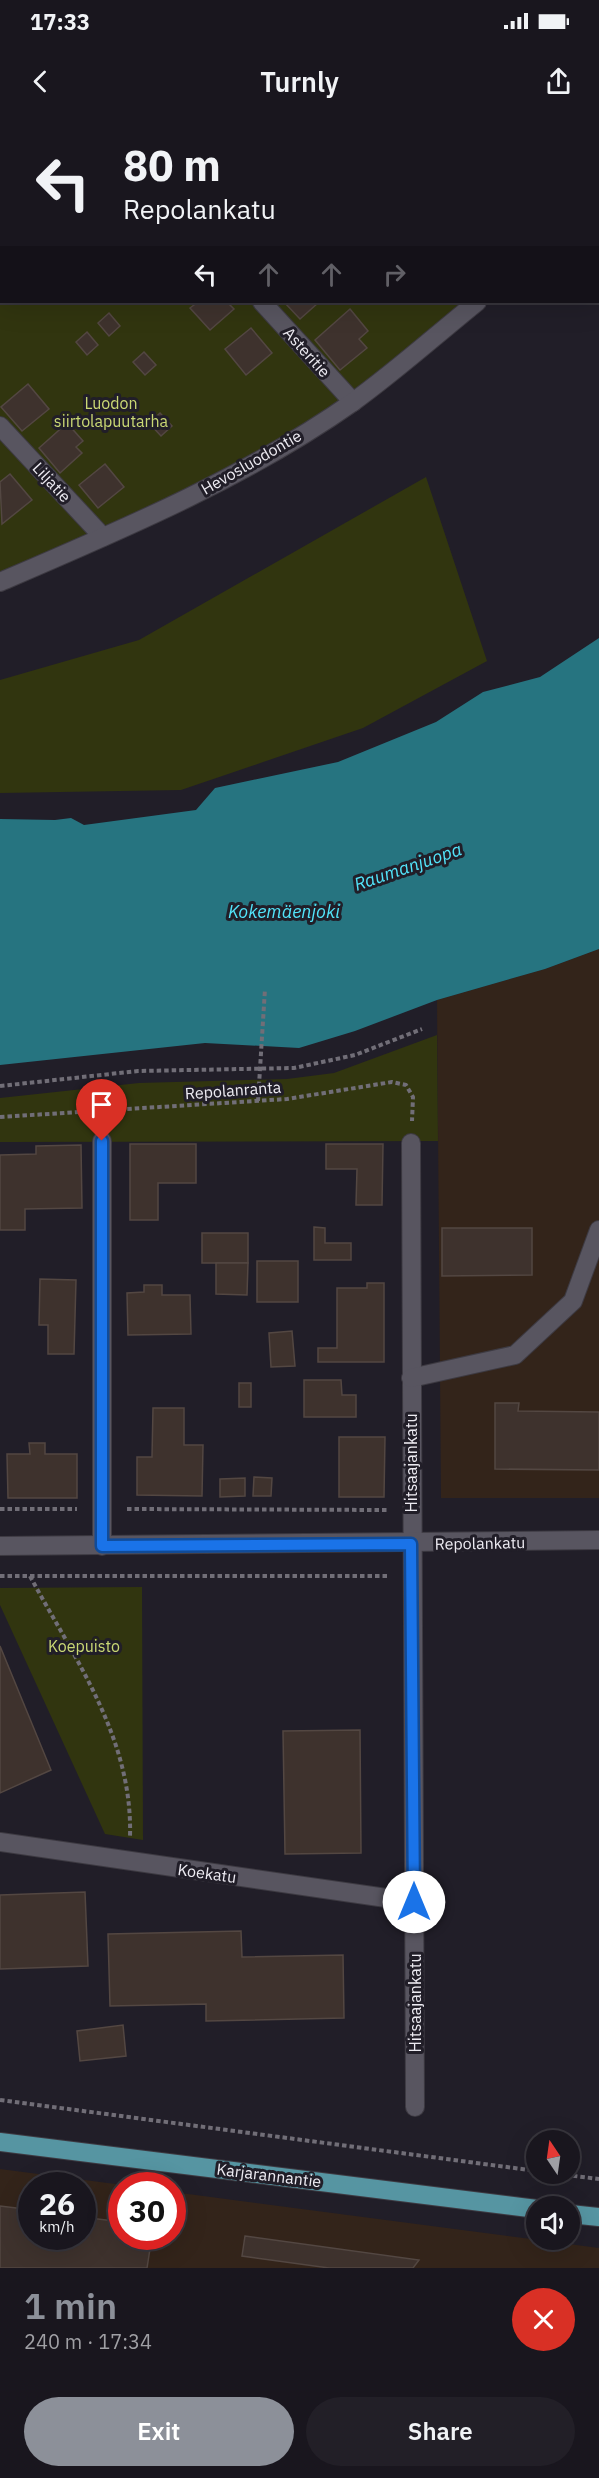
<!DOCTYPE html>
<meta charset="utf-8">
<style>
body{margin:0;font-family:"IBM Plex Sans",sans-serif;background:#221f27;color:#f1f3f6;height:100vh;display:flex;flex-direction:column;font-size:22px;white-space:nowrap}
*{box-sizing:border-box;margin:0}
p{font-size:20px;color:#9f9fa4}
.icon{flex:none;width:33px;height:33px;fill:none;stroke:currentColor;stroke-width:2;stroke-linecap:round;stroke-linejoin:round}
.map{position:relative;height:2148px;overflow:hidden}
.side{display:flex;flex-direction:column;background:#19161e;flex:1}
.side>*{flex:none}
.hud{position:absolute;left:0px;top:0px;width:600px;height:183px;box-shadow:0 6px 24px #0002,0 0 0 2px #37353c;background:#19161e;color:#f1f3f6;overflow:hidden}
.needle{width:39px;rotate:347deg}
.controls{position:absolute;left:526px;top:2010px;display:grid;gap:12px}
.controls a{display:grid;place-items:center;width:54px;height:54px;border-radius:50%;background:#19161e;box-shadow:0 6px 24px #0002,0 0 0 2px #37353c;font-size:30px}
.speed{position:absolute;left:18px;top:2052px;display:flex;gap:12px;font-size:30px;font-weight:700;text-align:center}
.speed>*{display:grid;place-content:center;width:78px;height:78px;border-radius:50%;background:#19161e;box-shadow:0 6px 24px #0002,0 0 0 2px #37353c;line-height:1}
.speed small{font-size:15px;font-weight:400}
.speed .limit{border:9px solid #d22;background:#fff;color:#111}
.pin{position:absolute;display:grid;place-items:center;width:51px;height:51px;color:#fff;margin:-62px -26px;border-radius:50% 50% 50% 0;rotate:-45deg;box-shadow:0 0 6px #0007}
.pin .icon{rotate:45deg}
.me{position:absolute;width:66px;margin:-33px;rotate:0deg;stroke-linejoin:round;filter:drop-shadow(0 0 4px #0008)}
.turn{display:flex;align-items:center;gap:21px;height:126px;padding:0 24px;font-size:27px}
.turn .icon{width:78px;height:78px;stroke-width:2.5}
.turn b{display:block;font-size:42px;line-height:51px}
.lanes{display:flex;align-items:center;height:57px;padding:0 24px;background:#0003;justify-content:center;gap:30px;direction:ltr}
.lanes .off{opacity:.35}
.round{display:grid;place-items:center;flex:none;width:63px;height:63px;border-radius:32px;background:#221f27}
.summary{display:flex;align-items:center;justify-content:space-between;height:102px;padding:0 24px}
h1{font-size:36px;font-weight:600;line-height:45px;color:#8c9099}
.button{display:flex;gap:12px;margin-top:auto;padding:12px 24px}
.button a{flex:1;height:69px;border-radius:36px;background:#8c9099;color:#fff;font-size:24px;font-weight:600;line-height:69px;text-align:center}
.button a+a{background:#221f27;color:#f1f3f6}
.status{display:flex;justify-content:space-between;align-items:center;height:42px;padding:0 30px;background:#19161e;direction:ltr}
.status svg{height:16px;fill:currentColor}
header{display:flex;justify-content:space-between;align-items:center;height:78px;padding:0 24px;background:#19161e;font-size:27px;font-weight:600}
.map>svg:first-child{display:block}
.industrial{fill:#33241a;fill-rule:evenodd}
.green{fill:#31350f}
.water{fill:#267480}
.building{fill:#3e322d;stroke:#534742;stroke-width:1.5}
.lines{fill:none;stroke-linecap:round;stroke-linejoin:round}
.minor-casing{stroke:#3d3a42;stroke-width:20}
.major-casing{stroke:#3d3a42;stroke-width:20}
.path{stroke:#716e77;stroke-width:4;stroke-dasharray:4.5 3;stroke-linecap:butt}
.minor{stroke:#585560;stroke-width:18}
.major{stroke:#5695a2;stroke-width:18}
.route-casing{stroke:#114b97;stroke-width:15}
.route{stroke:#1a73e8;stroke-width:10}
.labels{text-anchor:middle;stroke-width:6;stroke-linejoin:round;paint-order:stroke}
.street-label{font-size:16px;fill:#edebf2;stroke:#211e28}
.park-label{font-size:16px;fill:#cad874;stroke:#211e28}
.water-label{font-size:18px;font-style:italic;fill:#52e4fa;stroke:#211e28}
</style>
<div class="status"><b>17:33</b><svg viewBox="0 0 49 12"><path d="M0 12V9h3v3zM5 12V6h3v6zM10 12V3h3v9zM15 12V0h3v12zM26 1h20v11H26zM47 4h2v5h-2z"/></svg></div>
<header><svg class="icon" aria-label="back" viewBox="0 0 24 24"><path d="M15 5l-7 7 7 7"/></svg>Turnly<svg class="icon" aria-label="share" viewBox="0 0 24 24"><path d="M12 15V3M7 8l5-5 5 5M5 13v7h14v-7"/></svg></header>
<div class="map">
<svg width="599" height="2148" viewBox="0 0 599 2148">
<rect width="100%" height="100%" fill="#211e28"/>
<g class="industrial">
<polygon points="599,829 599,1378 441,1378 437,880 545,849"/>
<path d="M0 2049 123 2065 122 2116H172L173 2072 599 2128V2148H0ZM32 2066H82V2116H32Z"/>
</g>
<g class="green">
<polygon points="0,0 599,0 599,66 598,2 2,2 2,182 477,182 445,208 230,357 0,462"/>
<polygon points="426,357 487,541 363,608 181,670 0,673 0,560 139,520"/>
<polygon points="437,915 438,1021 0,1022 0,978 139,963 287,959 334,953"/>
<polygon points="142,1467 143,1720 105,1714 0,1485 0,1468"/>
</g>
<polygon class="water" points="599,518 599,829 545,849 437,880 355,911 299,928 205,923 0,945 0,699 55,700 71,698 84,705 196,690 215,668 338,642 436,602 483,572 540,557"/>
<g class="building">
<polygon points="354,0 424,0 422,2"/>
<polygon points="198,182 227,182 234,189 210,210 190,188"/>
<polygon points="284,182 317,182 318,183 300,199"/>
<polygon points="350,189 368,211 359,219 367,228 340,250 315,220"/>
<polygon points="109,193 120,206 109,216 98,203"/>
<polygon points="251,208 272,233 246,255 225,229"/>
<polygon points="87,212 98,225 87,235 76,222"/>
<polygon points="144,232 156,245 145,255 133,242"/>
<polygon points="28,264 49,289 22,311 1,287"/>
<polygon points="160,293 172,306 161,316 149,303"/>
<polygon points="67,303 83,321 76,327 82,333 60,353 39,328"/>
<polygon points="105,344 124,367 98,388 79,365"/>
<polygon points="10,354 32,380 2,404 0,362"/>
<polygon points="130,1024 196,1024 196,1063 158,1063 158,1100 130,1100"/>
<polygon points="326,1024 383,1024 382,1085 356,1085 357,1049 326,1049"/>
<polygon points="81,1025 82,1088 25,1089 25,1110 0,1110 0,1035 36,1034 36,1026"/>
<polygon points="314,1107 325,1108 325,1123 351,1123 351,1140 314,1140"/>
<polygon points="442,1108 532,1108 532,1155 442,1156"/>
<rect x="202" y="1113" width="46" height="30"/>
<rect x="257" y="1141" width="41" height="41"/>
<polygon points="216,1143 248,1143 247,1175 216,1174"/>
<polygon points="40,1159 76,1160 74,1234 48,1234 48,1205 39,1205"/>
<polygon points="367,1163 384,1163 384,1242 318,1242 318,1228 337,1228 337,1168 367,1168"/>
<polygon points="144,1165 162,1165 162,1175 190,1175 191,1214 128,1215 127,1173 144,1172"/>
<polygon points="292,1211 295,1246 271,1247 269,1213"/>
<polygon points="304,1260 341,1260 342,1275 356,1275 356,1297 304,1297"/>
<rect x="239" y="1263" width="12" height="24"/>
<polygon points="495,1283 519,1283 518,1291 599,1292 599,1350 495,1349"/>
<polygon points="153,1288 184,1288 184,1325 203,1325 202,1376 137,1375 137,1337 152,1337"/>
<polygon points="339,1317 385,1317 384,1377 339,1377"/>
<polygon points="29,1323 45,1323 45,1334 77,1334 77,1378 8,1378 7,1334 30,1334"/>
<polygon points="254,1357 272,1358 271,1376 253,1376"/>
<polygon points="245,1358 245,1376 220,1377 220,1359"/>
<polygon points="0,1526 51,1650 0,1673"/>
<polygon points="360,1610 361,1733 285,1734 283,1611"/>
<polygon points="85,1772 88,1846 0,1849 0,1775"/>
<polygon points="241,1811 242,1837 343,1835 344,1898 206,1901 206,1884 110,1886 108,1814"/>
<polygon points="123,1905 126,1936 80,1941 77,1911"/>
<polygon points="0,2086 32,2090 32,2116 82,2116 82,2097 122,2102 122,2116 152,2116 147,2148 0,2148"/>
<polygon points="245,2116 419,2140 413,2148 329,2148 242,2136"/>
</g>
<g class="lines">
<defs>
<g id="minor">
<polyline points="93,0 94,2"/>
<polyline points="465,0 466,2"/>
<polyline points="598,67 599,66"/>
<polyline points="262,182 353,282"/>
<polyline points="0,306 103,417"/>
<path d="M0 462C121 410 245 358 353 282 396 251 436 215 477 182"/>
<polyline points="411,1023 415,1987"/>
<polyline points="411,1258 515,1235 573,1181 599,1110"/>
<polyline points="0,1426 599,1420"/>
<polyline points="102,1426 102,1021"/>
<polyline points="0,1722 414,1782"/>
</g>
<g id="major">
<polyline points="0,2022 537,2089"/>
<polyline points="570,2094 599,2097"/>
</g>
</defs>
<use href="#minor" class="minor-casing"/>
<use href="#major" class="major-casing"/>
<g class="path">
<polyline points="326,2 326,0"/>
<polyline points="0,966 138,951 294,948 355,935 422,909"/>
<polyline points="258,981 265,869"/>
<polyline points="0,997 287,979 392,962 406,965 413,977 412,1001"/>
<polyline points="0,1389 77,1389"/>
<polyline points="127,1389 389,1390"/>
<polyline points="0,1456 389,1456"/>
<path d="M30 1456C75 1540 133 1618 130 1717"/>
<polyline points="0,1980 537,2051"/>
<polyline points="558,2054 599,2059"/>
</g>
<use href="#minor" class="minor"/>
<use href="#major" class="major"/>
</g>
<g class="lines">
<defs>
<polyline id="route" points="102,1021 102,1426 411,1424 414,1782"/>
</defs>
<use href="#route" class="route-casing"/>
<use href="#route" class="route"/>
</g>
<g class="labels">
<g class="street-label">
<text transform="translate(307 232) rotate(48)" y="6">Asteritie</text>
<text transform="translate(251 342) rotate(-30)" y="6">Hevosluodontie</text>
<text transform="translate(52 362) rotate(47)" y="6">Liljatie</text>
<text transform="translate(233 970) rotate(-4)" y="6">Repolanranta</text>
<text transform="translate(411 1343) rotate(-90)" y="6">Hitsaajankatu</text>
<text transform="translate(480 1423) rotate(-1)" y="6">Repolankatu</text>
<text transform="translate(207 1753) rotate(8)" y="6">Koekatu</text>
<text transform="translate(415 1883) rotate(-90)" y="6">Hitsaajankatu</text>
<text transform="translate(269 2055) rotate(7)" y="6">Karjarannantie</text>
</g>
<g class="park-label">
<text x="111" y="289">Luodon<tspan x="111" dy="18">siirtolapuutarha</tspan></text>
<text x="84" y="1532">Koepuisto</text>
</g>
<g class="water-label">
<text transform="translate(408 747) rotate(-19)" y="6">Raumanjuopa</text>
<text x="284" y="798">Kokemäenjoki</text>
</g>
</g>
</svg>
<div class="controls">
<a><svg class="needle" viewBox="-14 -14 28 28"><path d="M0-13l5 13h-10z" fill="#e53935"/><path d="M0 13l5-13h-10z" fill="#9f9fa4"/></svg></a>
<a><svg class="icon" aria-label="sound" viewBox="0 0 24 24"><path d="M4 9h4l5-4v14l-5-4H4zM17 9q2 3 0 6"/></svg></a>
</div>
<div class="speed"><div>26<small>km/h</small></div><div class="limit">30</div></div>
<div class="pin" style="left:102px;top:1021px;background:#d93025"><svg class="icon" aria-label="arrive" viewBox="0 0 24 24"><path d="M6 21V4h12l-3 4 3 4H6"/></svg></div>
<svg class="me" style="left:414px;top:1782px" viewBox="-20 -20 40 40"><circle r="19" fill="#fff"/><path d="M0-13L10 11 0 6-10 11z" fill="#1a73e8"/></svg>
<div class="hud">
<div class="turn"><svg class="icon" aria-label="left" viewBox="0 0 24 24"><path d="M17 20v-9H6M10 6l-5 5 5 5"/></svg><div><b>80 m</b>Repolankatu</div></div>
<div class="lanes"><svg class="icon" aria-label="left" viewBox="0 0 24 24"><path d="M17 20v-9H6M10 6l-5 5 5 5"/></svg><svg class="icon off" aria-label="ahead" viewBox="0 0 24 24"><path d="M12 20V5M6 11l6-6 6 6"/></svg><svg class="icon off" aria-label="ahead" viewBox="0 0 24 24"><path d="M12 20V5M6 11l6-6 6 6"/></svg><svg class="icon off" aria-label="right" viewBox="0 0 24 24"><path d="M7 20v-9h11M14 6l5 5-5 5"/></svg></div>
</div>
</div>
<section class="side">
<div class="summary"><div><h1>1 min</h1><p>240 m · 17:34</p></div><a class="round" style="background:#d93025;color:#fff"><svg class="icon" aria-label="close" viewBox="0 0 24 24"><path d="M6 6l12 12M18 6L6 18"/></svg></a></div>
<div class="button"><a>Exit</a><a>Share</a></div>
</section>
